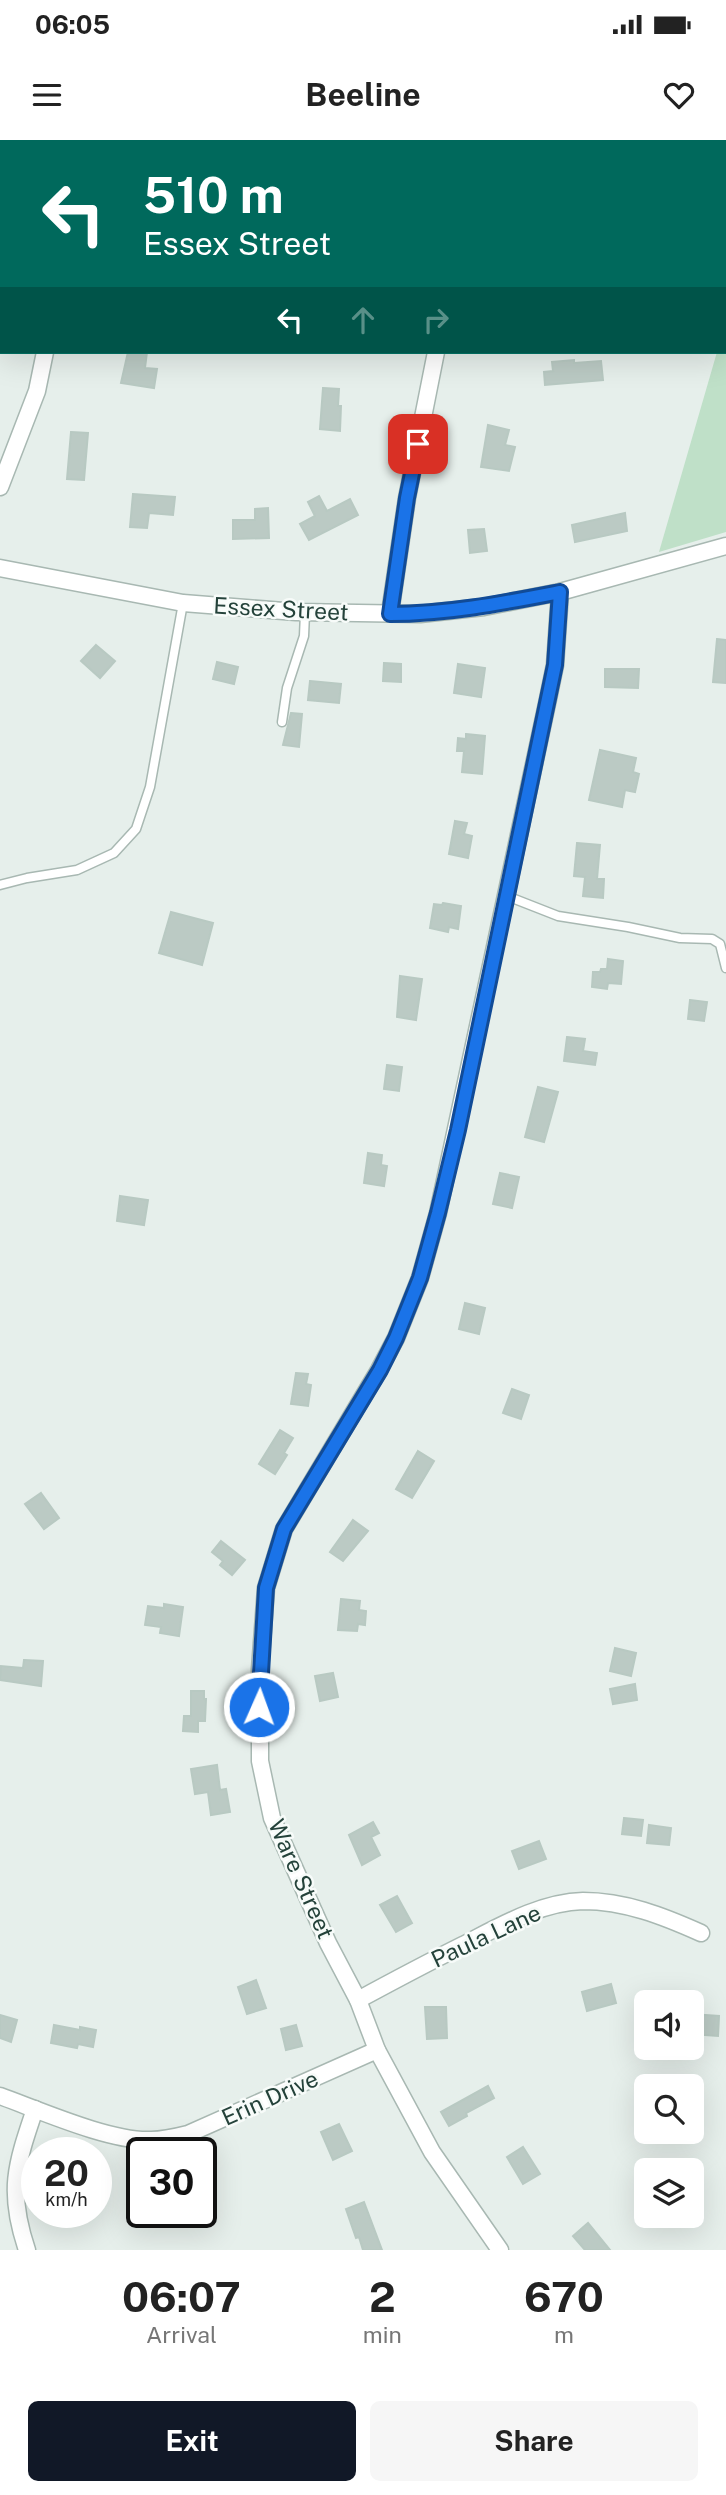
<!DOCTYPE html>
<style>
body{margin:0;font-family:"Public Sans",sans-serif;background:#f6f6f6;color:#222;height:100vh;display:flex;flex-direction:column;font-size:26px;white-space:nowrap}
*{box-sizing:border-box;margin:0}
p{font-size:23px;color:#767676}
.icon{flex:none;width:38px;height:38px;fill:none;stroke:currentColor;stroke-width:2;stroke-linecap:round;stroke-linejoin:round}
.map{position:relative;height:2110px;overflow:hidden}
.side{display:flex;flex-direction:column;background:#fff;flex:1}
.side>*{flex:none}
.hud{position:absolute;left:0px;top:0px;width:726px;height:214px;box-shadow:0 7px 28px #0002;background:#00695c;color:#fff;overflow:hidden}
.tools{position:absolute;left:634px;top:1850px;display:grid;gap:14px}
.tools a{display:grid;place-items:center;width:70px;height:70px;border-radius:10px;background:#fff;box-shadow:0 7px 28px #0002;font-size:35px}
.speed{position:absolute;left:21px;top:1997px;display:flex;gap:14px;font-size:35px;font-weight:700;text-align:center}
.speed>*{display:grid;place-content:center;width:91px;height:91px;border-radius:50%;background:#fff;box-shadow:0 7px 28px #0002;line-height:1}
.speed small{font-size:18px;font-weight:400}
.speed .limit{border:4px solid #111;border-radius:10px;background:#fff;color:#111}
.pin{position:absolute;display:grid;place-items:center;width:60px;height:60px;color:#fff;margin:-30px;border-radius:14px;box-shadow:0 4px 10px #0006}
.me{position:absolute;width:77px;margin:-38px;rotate:2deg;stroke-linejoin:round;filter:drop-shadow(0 0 5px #0008)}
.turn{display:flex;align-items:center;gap:24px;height:147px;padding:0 28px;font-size:32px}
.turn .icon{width:91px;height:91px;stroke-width:2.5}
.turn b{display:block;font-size:49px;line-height:60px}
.lanes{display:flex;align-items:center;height:66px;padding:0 28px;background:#0003;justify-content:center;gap:35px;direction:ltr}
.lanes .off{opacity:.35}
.eta{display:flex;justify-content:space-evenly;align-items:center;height:119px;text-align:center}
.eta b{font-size:42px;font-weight:700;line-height:49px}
.primary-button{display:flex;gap:14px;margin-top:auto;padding:14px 28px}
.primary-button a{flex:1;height:80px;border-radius:10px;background:#111827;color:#fff;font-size:28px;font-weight:700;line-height:80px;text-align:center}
.primary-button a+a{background:#f6f6f6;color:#222}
.status{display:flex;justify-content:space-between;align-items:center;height:49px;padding:0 35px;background:#fff;direction:ltr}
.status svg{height:19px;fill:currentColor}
header{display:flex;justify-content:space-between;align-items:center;height:91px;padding:0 28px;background:#fff;font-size:32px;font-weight:700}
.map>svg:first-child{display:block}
.green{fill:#bfe0c8}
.building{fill:#bbcac4;stroke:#b8c9c2;stroke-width:2}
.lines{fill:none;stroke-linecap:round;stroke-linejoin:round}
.service-casing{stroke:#a8b8b2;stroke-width:11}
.minor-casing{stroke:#a8b8b2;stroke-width:19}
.service{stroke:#fff;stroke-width:8}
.minor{stroke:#fff;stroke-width:16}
.route-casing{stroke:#114b97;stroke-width:18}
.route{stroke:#1a73e8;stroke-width:12}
.labels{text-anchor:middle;stroke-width:5;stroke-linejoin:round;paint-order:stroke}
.street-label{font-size:23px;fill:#24423a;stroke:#f7fbf9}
</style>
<div class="status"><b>06:05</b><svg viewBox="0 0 49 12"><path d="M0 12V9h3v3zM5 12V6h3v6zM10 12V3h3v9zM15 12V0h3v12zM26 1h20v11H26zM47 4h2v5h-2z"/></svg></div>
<header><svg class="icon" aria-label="menu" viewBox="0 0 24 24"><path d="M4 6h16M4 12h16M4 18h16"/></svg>Beeline<svg class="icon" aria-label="heart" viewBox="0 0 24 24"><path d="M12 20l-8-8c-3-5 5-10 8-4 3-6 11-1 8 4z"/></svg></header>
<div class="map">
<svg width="726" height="2110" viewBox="0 0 726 2110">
<rect width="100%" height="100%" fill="#e6efeb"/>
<polygon class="green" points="726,181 726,392 659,412 717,212 724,212"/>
<g class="building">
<polygon points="128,212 147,212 145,228 157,229 154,248 121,243"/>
<polygon points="574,220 574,223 601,221 603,240 545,245 544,232 553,231 552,222"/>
<polygon points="323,248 339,249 338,266 341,266 340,291 320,289"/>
<polygon points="488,285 509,290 505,305 515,307 509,331 481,327"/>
<polygon points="71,292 88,293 84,340 67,339"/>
<polygon points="133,354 175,357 173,375 149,373 147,388 130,387"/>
<polygon points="319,356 327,371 350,359 358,375 309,400 300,384 315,376 308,362"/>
<polygon points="268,368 269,398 233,399 233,380 255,380 255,369"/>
<polygon points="625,373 627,391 575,402 572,385"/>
<polygon points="484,389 487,411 470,413 468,390"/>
<polygon points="717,499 726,500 726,543 713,542"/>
<polygon points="96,505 115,521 100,538 81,521"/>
<polygon points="217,522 238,527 234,544 213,539"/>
<polygon points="384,523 401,524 401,542 383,541"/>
<polygon points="458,524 485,528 481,557 454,553"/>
<polygon points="605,529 639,529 638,548 605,547"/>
<polygon points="310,541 341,544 339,563 308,560"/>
<polygon points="291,573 302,574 299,607 283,605"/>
<polygon points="466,594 485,596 482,634 462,632 464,611 457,611 458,598 466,599"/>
<polygon points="600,610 636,618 633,632 639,634 635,652 625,650 622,667 589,660"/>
<polygon points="455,681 467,683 464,694 472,696 468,718 449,714"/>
<polygon points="577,703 600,705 597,739 604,739 603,758 583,756 585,737 574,736"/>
<polygon points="443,763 461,766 458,789 449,787 448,792 430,788 434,764 442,765"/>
<polygon points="171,772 213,783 202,825 159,813"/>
<polygon points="608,819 623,821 621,844 608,843 607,849 592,847 593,832 600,832 601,829 607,829"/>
<polygon points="400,836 422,839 416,880 397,877"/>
<polygon points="690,860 707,862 704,881 688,879"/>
<polygon points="567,897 585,899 583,911 597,913 595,925 564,921"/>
<polygon points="387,925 402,927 399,951 384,949"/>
<polygon points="538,947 558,952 544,1002 525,997"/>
<polygon points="368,1013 382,1015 381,1025 387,1026 384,1046 364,1043"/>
<polygon points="500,1033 519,1037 512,1068 493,1064"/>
<polygon points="120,1056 148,1060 144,1085 117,1081"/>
<polygon points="465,1163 485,1168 479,1194 459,1189"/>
<polygon points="296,1233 308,1234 306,1244 311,1245 308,1266 291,1264"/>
<polygon points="512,1249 529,1255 521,1279 503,1273"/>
<polygon points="280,1290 293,1298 284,1313 287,1315 275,1334 259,1324"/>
<polygon points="418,1311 434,1321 412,1358 396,1349"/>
<polygon points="41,1353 59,1378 44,1389 25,1364"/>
<polygon points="353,1380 368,1391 343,1421 330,1412"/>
<polygon points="221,1401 245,1420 232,1435 220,1425 223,1421 212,1412"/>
<polygon points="341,1459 360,1461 359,1470 366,1471 365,1485 358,1484 357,1491 338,1490"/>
<polygon points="164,1464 183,1467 179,1496 160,1493 161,1487 145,1485 148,1466 164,1468"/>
<polygon points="615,1508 636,1513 631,1536 610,1531"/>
<polygon points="24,1520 43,1521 41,1546 0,1540 1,1526 23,1528"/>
<polygon points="333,1533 338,1557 320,1561 315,1536"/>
<polygon points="635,1544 637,1560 613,1564 610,1549"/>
<polygon points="191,1551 204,1551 204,1559 206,1559 205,1581 198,1581 198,1592 183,1591 184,1576 191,1576"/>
<polygon points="217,1625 220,1650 226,1649 230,1672 211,1675 208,1652 195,1654 191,1629"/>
<polygon points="624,1678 643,1680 641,1696 622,1694"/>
<polygon points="373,1682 379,1693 371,1697 380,1715 362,1725 349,1695"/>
<polygon points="649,1685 671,1688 669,1705 647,1703"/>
<polygon points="539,1701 546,1719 519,1729 512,1711"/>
<polygon points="397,1756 412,1783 396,1792 380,1765"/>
<polygon points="256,1840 266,1868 247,1874 238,1847"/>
<polygon points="611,1844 616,1863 587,1871 582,1852"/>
<polygon points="425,1867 446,1867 447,1898 427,1899"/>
<polygon points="691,1874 719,1876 718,1896 691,1894"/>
<polygon points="0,1875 17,1880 11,1902 0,1898"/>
<polygon points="54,1885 80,1890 80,1887 96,1890 93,1907 78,1904 77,1908 51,1903"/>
<polygon points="296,1885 302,1906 286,1910 281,1889"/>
<polygon points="488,1946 494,1958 466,1973 467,1976 449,1986 441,1972"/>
<polygon points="339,1984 352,2011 333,2020 321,1992"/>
<polygon points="523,2007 540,2034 523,2044 507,2017"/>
<polygon points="364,2062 382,2110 363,2110 359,2097 356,2098 346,2069"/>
<polygon points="588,2083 610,2110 585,2110 573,2096"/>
</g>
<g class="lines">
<defs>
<g id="service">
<polyline points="282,582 287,548 304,496 305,473"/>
<polyline points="0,745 27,738 77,730 114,713 136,689 150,647 183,463"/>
<polyline points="507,756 558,776 628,787 680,798 712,799 720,804 726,828"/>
</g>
<g id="minor">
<polyline points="10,0 11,2"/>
<polyline points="74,2 75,0"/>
<polyline points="0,347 37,251 45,212"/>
<polyline points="0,428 183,463 296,472 420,474 484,467 560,452 726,406"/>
<polyline points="390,473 407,358 436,212"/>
<path d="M358 1860C393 1841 427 1823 463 1805 500 1786 541 1762 583 1761 625 1761 663 1776 701 1793"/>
<path d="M0 1956C39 1970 111 2002 151 2000 163 2000 176 1997 188 1994L377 1910"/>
<path d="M27 2110C7 2051 16 2025 35 1969"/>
<polyline points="500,2110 432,2012 377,1910 358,1860 328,1803 272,1678 260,1621 260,1529 266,1448 284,1389 379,1230 396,1198 420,1138 438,1073 548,559 555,525 560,452"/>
</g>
</defs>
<use href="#service" class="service-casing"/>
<use href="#minor" class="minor-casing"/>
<use href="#service" class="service"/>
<use href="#minor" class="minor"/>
</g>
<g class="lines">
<defs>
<path id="route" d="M259 1567 266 1448 284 1389 380 1230 396 1198 420 1138 438 1073 458 990 555 525 560 452C503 463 448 474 390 474L407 358 418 304"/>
</defs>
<use href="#route" class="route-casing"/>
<use href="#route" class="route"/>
</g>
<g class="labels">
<g class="street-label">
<text transform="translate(281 469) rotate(3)" y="8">Essex Street</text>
<text transform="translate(301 1739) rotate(66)" y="8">Ware Street</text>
<text transform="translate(486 1796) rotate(-25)" y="8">Paula Lane</text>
<text transform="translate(270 1958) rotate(-24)" y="8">Erin Drive</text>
</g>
</g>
</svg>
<div class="tools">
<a><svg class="icon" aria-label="sound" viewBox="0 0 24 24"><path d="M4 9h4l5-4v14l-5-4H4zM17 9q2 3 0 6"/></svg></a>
<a><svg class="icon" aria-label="search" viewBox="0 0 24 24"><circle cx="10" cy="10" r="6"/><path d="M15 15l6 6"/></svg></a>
<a><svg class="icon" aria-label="layers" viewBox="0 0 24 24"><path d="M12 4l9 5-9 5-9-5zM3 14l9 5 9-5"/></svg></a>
</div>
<div class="speed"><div>20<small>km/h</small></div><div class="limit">30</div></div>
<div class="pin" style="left:418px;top:304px;background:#d93025"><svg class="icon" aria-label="arrive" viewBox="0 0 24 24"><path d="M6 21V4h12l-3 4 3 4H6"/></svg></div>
<svg class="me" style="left:259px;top:1567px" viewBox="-20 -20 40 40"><circle r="17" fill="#1a73e8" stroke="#fff" stroke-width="3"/><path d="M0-11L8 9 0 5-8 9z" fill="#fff"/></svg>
<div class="hud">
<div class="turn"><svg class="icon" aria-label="left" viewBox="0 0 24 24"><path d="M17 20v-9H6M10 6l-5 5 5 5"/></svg><div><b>510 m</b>Essex Street</div></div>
<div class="lanes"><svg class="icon" aria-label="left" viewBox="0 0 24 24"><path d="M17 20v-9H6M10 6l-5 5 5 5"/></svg><svg class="icon off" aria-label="ahead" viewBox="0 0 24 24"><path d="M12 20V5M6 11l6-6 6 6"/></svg><svg class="icon off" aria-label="right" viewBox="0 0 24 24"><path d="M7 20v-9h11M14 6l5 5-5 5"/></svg></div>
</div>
</div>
<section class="side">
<div class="eta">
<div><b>06:07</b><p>Arrival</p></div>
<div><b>2</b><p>min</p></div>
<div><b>670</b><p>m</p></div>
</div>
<div class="primary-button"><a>Exit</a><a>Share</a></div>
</section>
